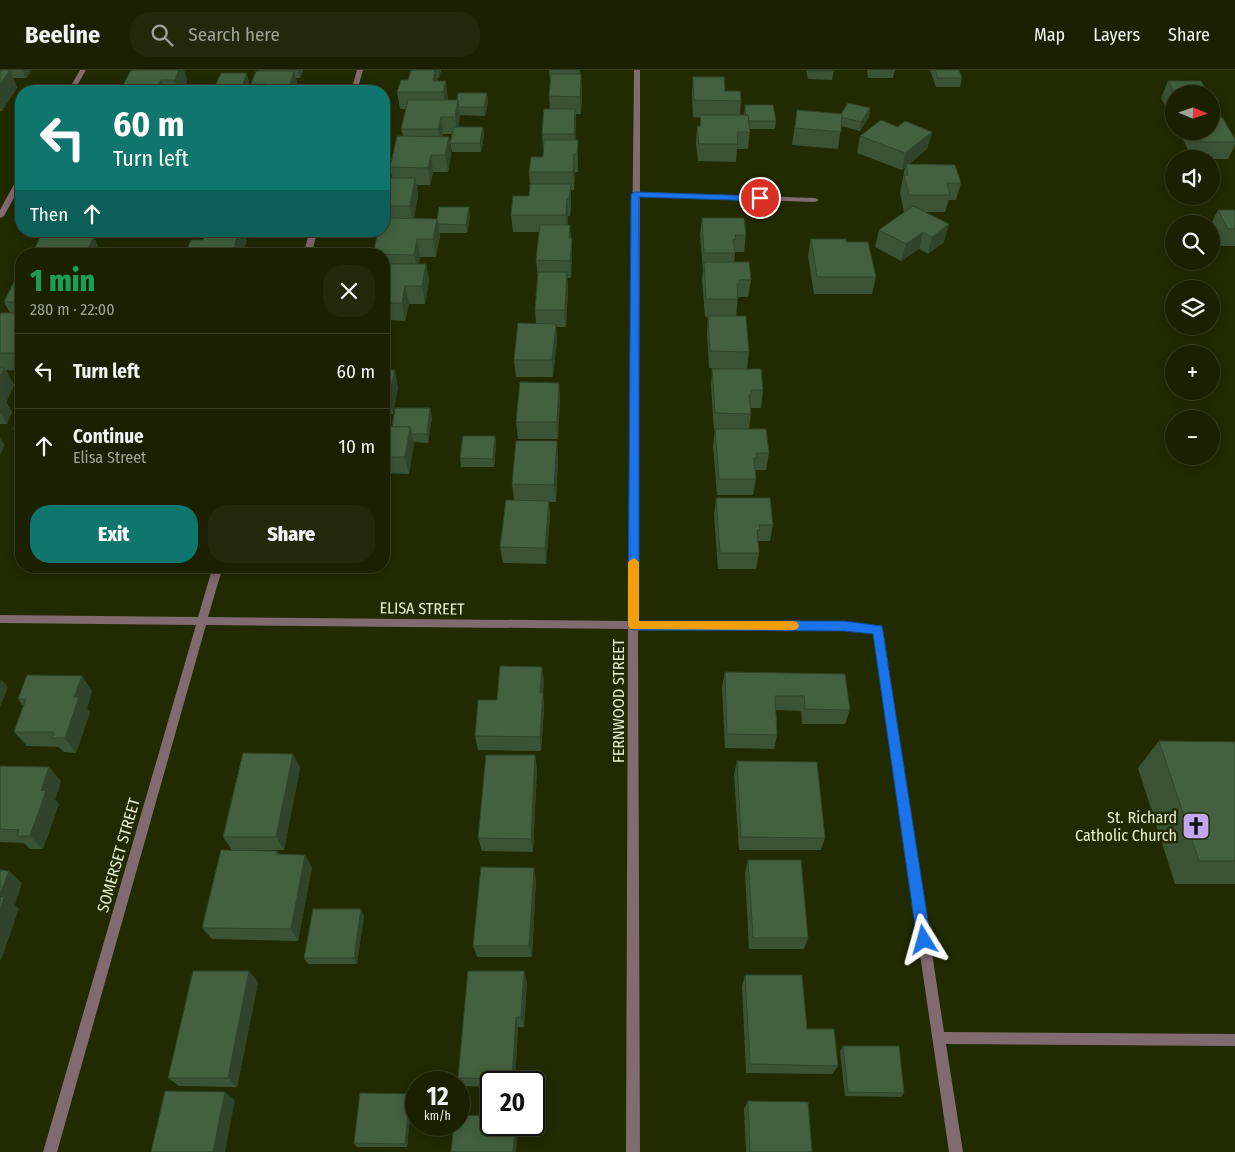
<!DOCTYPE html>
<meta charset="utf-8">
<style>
body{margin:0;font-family:"Fira Sans Condensed",sans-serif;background:#23280a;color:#f1f3f6;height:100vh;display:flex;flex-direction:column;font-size:19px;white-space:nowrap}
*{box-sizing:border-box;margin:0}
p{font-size:16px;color:#9fa399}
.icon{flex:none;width:28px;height:28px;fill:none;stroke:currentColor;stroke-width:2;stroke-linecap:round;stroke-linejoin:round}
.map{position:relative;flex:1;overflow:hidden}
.details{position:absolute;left:15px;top:178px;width:375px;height:325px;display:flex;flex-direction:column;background:#1a2000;border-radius:20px;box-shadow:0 2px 12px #0003,0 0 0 1px #383e22}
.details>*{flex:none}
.guide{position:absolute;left:15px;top:15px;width:375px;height:152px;border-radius:20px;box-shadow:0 2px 12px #0003,0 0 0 1px #383e22;background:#0f766e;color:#fff;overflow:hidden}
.needle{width:32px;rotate:92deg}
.buttons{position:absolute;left:1165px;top:15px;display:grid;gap:10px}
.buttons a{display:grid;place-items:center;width:55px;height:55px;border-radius:50%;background:#1a2000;box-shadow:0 2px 12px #0003,0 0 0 1px #383e22;font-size:25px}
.speed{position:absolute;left:405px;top:1001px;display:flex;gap:10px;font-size:25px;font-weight:700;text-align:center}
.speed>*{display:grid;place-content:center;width:65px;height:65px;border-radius:50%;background:#1a2000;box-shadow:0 2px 12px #0003,0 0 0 1px #383e22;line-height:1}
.speed small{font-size:12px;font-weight:400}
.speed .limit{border:2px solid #111;border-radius:8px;background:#fff;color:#111}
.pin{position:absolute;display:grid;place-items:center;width:42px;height:42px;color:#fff;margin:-21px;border:2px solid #fff;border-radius:50%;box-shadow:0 1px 5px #0007}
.me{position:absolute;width:55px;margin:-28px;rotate:352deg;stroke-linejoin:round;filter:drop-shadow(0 0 4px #0008)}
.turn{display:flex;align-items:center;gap:18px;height:105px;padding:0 15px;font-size:22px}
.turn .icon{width:65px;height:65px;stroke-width:2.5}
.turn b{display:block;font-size:35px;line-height:42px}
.then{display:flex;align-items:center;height:48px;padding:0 15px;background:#0003;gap:10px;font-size:19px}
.round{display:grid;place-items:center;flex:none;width:52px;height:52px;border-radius:20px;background:#23280a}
.headline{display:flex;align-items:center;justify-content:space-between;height:85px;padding:0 15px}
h1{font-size:30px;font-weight:800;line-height:38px;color:#1e9e55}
.primary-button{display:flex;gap:10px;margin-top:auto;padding:10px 15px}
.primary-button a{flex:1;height:58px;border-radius:20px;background:#0f766e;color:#fff;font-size:20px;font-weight:800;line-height:58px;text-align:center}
.primary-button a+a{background:#23280a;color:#f1f3f6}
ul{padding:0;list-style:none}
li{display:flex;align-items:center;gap:15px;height:75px;padding:0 15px;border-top:1px solid #383e22}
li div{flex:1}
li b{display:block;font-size:19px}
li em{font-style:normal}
header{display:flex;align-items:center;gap:30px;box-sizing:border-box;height:70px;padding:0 25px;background:#1a2000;border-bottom:1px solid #383e22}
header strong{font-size:24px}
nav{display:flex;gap:28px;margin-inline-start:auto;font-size:18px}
.search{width:350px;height:45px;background:#23280a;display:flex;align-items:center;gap:12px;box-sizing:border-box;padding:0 18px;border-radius:20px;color:#9fa399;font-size:19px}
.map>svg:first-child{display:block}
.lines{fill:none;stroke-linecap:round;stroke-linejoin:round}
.service{fill:#816a70;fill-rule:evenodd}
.minor{fill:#816a70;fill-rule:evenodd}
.wall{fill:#3a5335}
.shaded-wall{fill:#2f442b}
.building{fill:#43613e;stroke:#2f442b}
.route{fill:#1a73e8;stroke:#114b97}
.slow{fill:#f59e0b}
.labels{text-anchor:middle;stroke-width:5;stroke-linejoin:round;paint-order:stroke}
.street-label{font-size:16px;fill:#e6edd5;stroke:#222a00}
.poi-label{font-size:16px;fill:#e6edd5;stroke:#222a00;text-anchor:end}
</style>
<header>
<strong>Beeline</strong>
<div class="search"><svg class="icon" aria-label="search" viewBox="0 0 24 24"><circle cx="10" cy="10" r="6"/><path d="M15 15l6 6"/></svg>Search here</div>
<nav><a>Map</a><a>Layers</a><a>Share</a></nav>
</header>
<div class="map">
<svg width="1235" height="1082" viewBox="0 0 1235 1082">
<rect width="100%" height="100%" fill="#222a00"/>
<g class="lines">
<polygon class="service" points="844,552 878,556 882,557 883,560 944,962 1235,964 1235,976 946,974 963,1082 949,1082 873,564 840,559 839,556 840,553"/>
<g class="minor">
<polygon points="80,0 86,0 74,21 68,21"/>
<polygon points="357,0 363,0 357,21 351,21"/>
<polygon points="634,0 640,0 640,122 815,128 819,130 815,132 640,126 638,551 844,552 848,553 849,556 848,559 844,560 638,559 640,1082 626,1082 628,559 206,555 57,1082 43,1082 196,555 0,553 0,545 198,547 213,496 223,496 208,547 628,551"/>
<polygon points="18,107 21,107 21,115 4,146 0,148 0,140"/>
<polygon points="310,161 318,161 311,184 303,184"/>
</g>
</g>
<g class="wall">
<polygon points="0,0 32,0 26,8 13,8 17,18 2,41 0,41"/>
<polygon points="131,0 184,0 187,11 183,21 120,21"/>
<polygon points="258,0 303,0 300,8 296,8 298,18 297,21 253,21 251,14 259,1"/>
<polygon points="411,0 441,0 439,8 437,8 438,11 448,28 447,30 488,32 485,46 460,45 458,57 483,57 484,66 481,82 452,82 450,73 452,64 443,64 442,67 449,67 451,84 448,102 433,102 430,115 417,115 418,126 414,148 437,149 470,146 467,163 439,163 440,166 436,187 420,187 419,194 426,194 429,211 425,234 409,234 405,251 388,250 391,264 384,299 384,108 392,108 390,97 403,66 401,59 406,39 400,39 397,22 408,10"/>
<polygon points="549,0 580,0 582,21 581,44 576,44 575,70 578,70 578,102 575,102 574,120 571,120 571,131 570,146 568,146 567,155 570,155 572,186 571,208 567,208 568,220 566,257 556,257 557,271 553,307 516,307 514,290 536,254 535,240 538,207 536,190 539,162 513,162 511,145 529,126 530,114 529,102 543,87 543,81 542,64 550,39 549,26 550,12"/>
<polygon points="806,0 834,0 832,10 808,9"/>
<polygon points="867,0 895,0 893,8 868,8"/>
<polygon points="930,0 959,0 962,8 960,17 936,17"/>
<polygon points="693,7 725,21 741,31 740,45 744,45 745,35 776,51 775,59 750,59 748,79 737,79 736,92 698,91 696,73 697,56 700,56 700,48 693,47 692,24"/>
<polygon points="1168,11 1208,24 1174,24 1174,52 1161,28"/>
<polygon points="249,12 246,21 217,21 215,16"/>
<polygon points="1211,29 1215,35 1211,43"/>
<polygon points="870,38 869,47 860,61 841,56 838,79 792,75 797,40 841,44"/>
<polygon points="898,57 932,62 927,79 909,94 961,113 956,130 949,130 945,142 926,142 944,172 928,184 919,179 901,191 875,177 879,160 904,142 900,123 905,97 902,100 857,83 860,66"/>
<polygon points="1181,61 1211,61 1235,69 1235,75 1228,89 1193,89 1180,64"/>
<polygon points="1218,140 1235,140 1235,176 1219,176 1211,161 1211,154"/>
<polygon points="702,148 746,165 744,182 735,182 734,192 751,210 748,227 738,227 736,246 749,282 747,299 763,320 761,338 750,338 751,344 749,359 769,383 766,400 755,400 756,409 753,425 717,425 713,376 715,360 714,360 711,316 712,299 717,299 709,298 707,263 708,247 705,247 702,209 703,200 700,165"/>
<polygon points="43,161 91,161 93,165 92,167 94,167 100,181 131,184 36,184 34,180"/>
<polygon points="116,161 146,161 146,162"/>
<polygon points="811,169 846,172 876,207 872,224 814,224 808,186"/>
<polygon points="21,198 21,301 6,300 14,315 6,332 12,342 7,354 0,354 0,245 10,243 4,232"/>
<polygon points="384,300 398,317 393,344 384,344"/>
<polygon points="559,313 560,330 558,369 518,369 516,352"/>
<polygon points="21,343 21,367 19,367 13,359"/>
<polygon points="432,347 428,373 413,372 414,374 409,404 384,403 384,357 392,357"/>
<polygon points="495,366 496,375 494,397 461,397 460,388"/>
<polygon points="557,371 558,388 556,432 549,432 550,447 546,494 503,493 500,477 514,430 512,414"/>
<polygon points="716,428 773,455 770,471 758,471 759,483 756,499 718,499 714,445"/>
<polygon points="326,496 357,496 357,497"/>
<polygon points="542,597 544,612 543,623 544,638 541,681 478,680 475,666 497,630"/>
<polygon points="725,602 850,640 845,654 802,654 801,641 776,640 777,665 774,679 725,678 722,617"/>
<polygon points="82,606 92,621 87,638 90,642 76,683 64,682 59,677 27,676 14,662 23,636 18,629"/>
<polygon points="1159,671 1235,672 1235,814 1175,814 1138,698"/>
<polygon points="293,684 300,698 284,780 232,780 223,767"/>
<polygon points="535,685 537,699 533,782 482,781 478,768"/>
<polygon points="737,691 825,768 821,780 739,780 734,705"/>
<polygon points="0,697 61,711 55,730 59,734 43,779 30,779 24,773 0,772"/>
<polygon points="277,781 279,784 312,797 298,871 212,869 202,858"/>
<polygon points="748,790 808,868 804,879 749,879 745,803"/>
<polygon points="536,810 532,887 477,887 473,876"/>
<polygon points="364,845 357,894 308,894 304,888"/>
<polygon points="524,901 527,912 524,957 518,957 515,1012 491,1012 491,1017 462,1016 458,1008"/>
<polygon points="745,905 838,996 832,1004 746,1003 742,916"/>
<polygon points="258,912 237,1017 179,1016 168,1008"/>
<polygon points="843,976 904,1023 901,1027 845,1026 840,981"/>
<polygon points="412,1028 407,1077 357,1077 354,1073"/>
<polygon points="748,1031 812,1082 746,1082 744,1039"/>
</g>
<g class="shaded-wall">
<polygon points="10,0 17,18 2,41 0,37 0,15"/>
<polygon points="23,0 32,0 26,8"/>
<polygon points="179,0 184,0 187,11 183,21 178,21 175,10"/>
<polygon points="298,0 303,0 300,8"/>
<polygon points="435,0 436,0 438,15 433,11"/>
<polygon points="438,0 441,0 439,8"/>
<polygon points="294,1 298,18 297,21 288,21"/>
<polygon points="247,3 249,12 246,21 244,21 242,16"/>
<polygon points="581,4 582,21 581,44 580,27"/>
<polygon points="161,10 165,21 155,21"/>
<polygon points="446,11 448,28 446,39 443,22"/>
<polygon points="487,23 488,32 485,46 484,37"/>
<polygon points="458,30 460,47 457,64 455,47"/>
<polygon points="870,38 869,47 860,61 861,52"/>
<polygon points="575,39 576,56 575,81 574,64"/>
<polygon points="441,47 443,64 441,76 438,59"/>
<polygon points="483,57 484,66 481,82 480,73"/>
<polygon points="932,62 927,79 906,96 906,94 905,97 902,100 905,83"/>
<polygon points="449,67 451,84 448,102 445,85"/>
<polygon points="578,70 578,102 577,84"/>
<polygon points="574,84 575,102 574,120 573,102"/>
<polygon points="431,85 433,102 430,115 428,98"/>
<polygon points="415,108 418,126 413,153 410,136"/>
<polygon points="571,114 571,131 570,146 569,129"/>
<polygon points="567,129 568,146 567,163 566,145"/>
<polygon points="469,137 470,146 467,163 466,155"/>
<polygon points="437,149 440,166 436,187 433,169"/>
<polygon points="949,154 944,172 928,184 932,167"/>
<polygon points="79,161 91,161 93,165 86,180 76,167"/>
<polygon points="239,161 244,161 247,171 243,184 232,184"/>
<polygon points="923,162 919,179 901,191 906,174"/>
<polygon points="94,167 101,184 89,184 87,180"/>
<polygon points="572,168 572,186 571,208 570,191"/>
<polygon points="417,169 420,187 417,202 414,185"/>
<polygon points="426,194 429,211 425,234 422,216"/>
<polygon points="567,202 568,220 566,257 565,240"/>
<polygon points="405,216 409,234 405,251 402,233"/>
<polygon points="387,247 391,264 384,299 384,263"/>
<polygon points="556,254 557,271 553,307 552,290"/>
<polygon points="4,298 14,315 6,332 12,342 7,354 0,343 0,307"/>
<polygon points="395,300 398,317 393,344 389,327"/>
<polygon points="559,313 560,330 558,369 557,352"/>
<polygon points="430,338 432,347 428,373 427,364"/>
<polygon points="410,357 414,374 409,404 405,387"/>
<polygon points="495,366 496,375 494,397 493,389"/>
<polygon points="0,368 5,375 0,385"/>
<polygon points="557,371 558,388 556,432 554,415"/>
<polygon points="549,431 550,447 546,494 545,478"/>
<polygon points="542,597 544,612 541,637 540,623"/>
<polygon points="82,606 92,621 87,638 90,642 76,683 65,668 74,627"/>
<polygon points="1,609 8,617 0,637 0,613"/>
<polygon points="543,623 544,638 541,681 540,667"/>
<polygon points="293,684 300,698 284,780 276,767"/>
<polygon points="535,685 537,699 533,782 531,769"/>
<polygon points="49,697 61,711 55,730 59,734 43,779 30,766 41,720"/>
<polygon points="305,785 312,797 298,871 291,859"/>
<polygon points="534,798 536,810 532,887 529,876"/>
<polygon points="9,801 22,813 15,835 19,839 1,890 0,889 0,825"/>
<polygon points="361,839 364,845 357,894 354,888"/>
<polygon points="249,901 258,912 237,1017 228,1008"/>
<polygon points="524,901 527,912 524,957 521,947"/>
<polygon points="516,947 518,957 515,1012 513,1012 512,1009"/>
<polygon points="225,1022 235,1030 225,1082 213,1082"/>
<polygon points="410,1024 412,1028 407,1077 405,1074"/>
<polygon points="515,1055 518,1055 516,1082 513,1082"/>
</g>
<g class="building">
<polygon points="0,0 10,0 0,15"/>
<polygon points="131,0 179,0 175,10 161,10 155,21 120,21"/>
<polygon points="411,0 435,0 433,11 446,11 443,22 397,22 401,10 408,10"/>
<rect x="809" y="0" width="25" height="1"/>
<polygon points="935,0 959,0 962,8 938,8"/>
<polygon points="256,1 294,1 288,21 263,21 266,14 251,14"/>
<polygon points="221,3 247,3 242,16 215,16"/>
<polygon points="551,4 581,4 580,27 549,26"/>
<polygon points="693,7 724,7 725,21 740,21 741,31 694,30"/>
<polygon points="1168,11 1201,11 1208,24 1175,24"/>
<polygon points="458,23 487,23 484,37 459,37 458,30 457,30"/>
<polygon points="1211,29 1215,35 1211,35"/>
<polygon points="408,30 458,30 455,47 441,47 438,59 401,59"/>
<polygon points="848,33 870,38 861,52 841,47 842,44 841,44"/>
<polygon points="745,35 773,35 776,51 748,51 748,45 746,45"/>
<polygon points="544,39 575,39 574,64 542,64"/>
<polygon points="797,40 842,44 841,62 795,58"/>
<polygon points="700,45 748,45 750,62 737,62 738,74 699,74 697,56 701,56"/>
<polygon points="1211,46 1222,47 1235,69 1235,72 1202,72 1196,61 1211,61"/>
<polygon points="881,50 898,57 905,51 932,62 905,83 860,66"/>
<polygon points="454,57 483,57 480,73 450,73"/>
<polygon points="397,66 449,67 445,85 431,85 428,98 390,97"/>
<polygon points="544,70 578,70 577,84 574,84 573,102 529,102 531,87 543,87"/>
<polygon points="906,94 955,95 961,113 947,113 950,125 909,125 904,105 908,105"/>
<polygon points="384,108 415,108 410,136 384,136"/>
<polygon points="530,114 571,114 569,129 567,129 566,145 511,145 513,126 529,126"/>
<polygon points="913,136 949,154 932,167 923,162 906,174 879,160"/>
<polygon points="439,137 469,137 466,155 438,154 437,149"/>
<polygon points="1218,140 1235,140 1235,159 1228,159"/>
<polygon points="384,148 437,149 433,169 417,169 414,185 373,184 378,161 384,161"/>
<polygon points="702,148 744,148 746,165 735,165 736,169 733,169 735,183 704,183"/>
<polygon points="540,155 570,155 569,168 572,168 570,191 536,190"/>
<polygon points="43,161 79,161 76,167 94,167 87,180 34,180"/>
<polygon points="207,161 239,161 232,184 185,184 191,170 203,170"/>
<polygon points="811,169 846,169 846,172 868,172 876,207 817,207"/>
<polygon points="99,181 130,181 129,184 98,184"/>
<polygon points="704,192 749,192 751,210 739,210 739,214 737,214 738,229 706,229"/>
<polygon points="384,194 426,194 422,216 405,216 402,233 384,233"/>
<polygon points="21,198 21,232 4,232"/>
<polygon points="538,202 567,202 565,240 535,240"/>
<polygon points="1,243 21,243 21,283 0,283 0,245"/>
<polygon points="708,246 746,246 749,282 710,281"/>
<polygon points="384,247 387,247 384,263"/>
<polygon points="518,253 556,254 552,290 514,290"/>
<polygon points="0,298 4,298 0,307"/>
<polygon points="712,299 761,299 763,320 751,320 751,325 749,325 751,344 715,343"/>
<polygon points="384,300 395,300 389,327 384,326"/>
<polygon points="520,312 559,313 557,352 516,352"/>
<polygon points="395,338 430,338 427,364 412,364 410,357 392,357"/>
<polygon points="21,343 21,359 13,359"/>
<polygon points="384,357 410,357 405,387 384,387"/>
<polygon points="715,359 766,359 769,383 756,383 757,388 754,388 756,409 719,409"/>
<polygon points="463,366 495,366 493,389 460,388"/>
<polygon points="516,371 557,371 554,415 512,414"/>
<polygon points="716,428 770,428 773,455 759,455 760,460 757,460 759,483 720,483"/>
<polygon points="506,430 549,431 545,478 500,477"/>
<polygon points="500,596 542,597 540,623 543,623 540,667 475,666 478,630 497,630"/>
<polygon points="725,602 845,604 850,640 805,639 804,626 775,626 777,665 727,664"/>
<polygon points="27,605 82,606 74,627 79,627 65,668 52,668 54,662 14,662 26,629 18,629"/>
<polygon points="1159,671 1235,672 1235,791 1199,791"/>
<polygon points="243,683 293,684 276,767 223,767"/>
<polygon points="486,685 535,685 531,769 478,768"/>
<polygon points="737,691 817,692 825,768 741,767"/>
<polygon points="0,696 49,697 41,720 46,721 30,766 17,766 19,760 0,759"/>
<polygon points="221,780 277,781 276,784 305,785 291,859 202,858"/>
<polygon points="748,790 801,790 808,868 753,868"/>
<polygon points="481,797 534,798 529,876 473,876"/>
<polygon points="0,800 9,801 0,825"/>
<polygon points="0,827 4,827 0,840"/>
<polygon points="313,839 361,839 354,888 304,888"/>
<polygon points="193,901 249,901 228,1008 168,1008"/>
<polygon points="468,901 524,901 521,947 516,947 512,1009 458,1008"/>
<polygon points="745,905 802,905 807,959 834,959 838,996 750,994"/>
<polygon points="843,976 899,976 904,1023 848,1022"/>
<polygon points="165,1021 225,1022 213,1082 151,1082"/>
<polygon points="360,1023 410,1024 405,1074 354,1073"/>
<polygon points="748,1031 808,1032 812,1082 750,1082"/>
<polygon points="459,1045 491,1046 491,1055 515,1055 513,1082 451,1082 454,1055 459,1055"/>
</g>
<polygon class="route" points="635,122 760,126 764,128 760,131 639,127 639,551 844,551 882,556 931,870 929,875 924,877 919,875 917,870 873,564 844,561 634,560 630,559 628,556 631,124"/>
<polygon class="slow" points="634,488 639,492 639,551 793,551 797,552 799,556 797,559 793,560 630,559 628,556 628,492"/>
<defs>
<symbol id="church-square" viewBox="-11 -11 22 22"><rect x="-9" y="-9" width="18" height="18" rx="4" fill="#c3a7f2" stroke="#222a00"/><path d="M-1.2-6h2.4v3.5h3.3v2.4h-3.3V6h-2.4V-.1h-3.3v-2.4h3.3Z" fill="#111"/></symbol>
</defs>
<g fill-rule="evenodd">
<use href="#church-square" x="1180" y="740" width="32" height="32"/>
</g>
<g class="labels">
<g class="street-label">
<text transform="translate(422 538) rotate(1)" y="6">ELISA STREET</text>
<text transform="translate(618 631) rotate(-90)" y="6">FERNWOOD STREET</text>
<text transform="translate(118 785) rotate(-74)" y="6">SOMERSET STREET</text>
</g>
<g class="poi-label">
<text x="1177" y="753">St. Richard<tspan x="1177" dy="18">Catholic Church</tspan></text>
</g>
</g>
</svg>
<div class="buttons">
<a><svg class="needle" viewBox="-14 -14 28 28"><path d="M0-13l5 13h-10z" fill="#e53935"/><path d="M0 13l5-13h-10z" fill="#9fa399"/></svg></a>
<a><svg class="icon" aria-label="sound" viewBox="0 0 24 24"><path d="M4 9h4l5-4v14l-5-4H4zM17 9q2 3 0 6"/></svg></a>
<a><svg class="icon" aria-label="search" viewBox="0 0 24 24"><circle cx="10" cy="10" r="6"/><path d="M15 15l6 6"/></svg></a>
<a><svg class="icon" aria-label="layers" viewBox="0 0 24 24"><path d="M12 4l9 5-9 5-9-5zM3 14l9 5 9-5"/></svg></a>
<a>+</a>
<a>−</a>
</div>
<div class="speed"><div>12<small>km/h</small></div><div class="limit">20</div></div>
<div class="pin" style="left:760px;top:128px;background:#d93025"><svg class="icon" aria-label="arrive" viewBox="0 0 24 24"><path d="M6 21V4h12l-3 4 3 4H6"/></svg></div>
<svg class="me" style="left:924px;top:870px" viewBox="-20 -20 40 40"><path d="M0-17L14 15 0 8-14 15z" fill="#1a73e8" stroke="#fff" stroke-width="4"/></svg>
<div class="guide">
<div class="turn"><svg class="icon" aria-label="left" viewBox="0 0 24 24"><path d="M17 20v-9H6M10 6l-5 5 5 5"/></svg><div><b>60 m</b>Turn left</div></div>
<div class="then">Then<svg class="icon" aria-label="ahead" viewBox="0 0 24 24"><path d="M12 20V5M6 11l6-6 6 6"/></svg></div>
</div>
<section class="details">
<div class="headline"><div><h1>1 min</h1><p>280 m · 22:00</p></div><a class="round"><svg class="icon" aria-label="close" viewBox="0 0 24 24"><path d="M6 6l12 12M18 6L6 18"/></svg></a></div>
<ul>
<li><svg class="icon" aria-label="left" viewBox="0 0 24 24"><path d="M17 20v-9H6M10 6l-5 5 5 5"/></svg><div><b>Turn left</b></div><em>60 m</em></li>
<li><svg class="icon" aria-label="ahead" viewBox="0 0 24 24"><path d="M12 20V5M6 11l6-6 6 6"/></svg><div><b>Continue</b><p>Elisa Street</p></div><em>10 m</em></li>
</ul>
<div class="primary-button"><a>Exit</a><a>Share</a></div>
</section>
</div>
